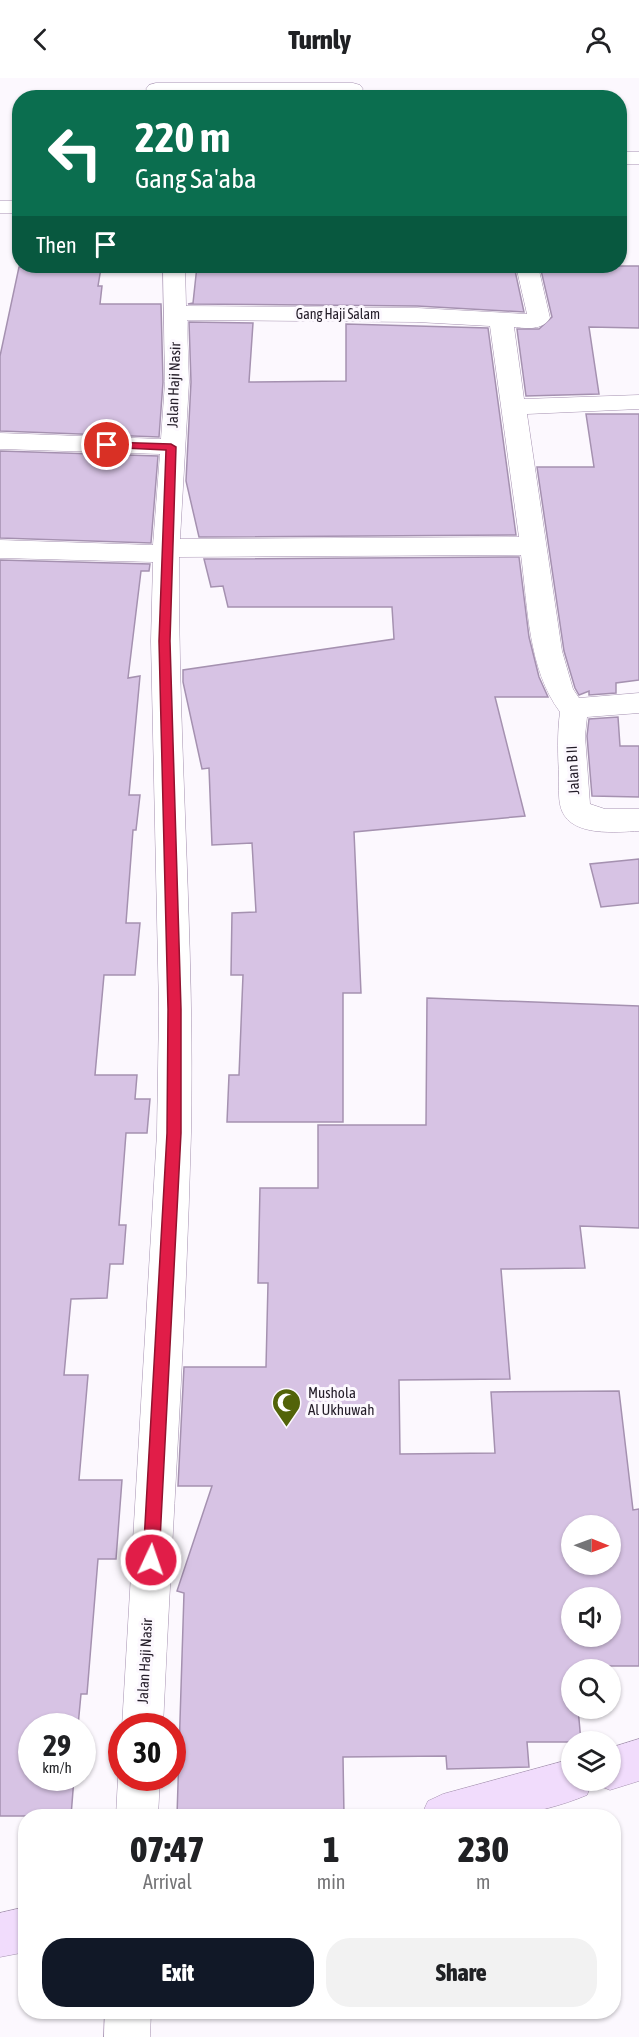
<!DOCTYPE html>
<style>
body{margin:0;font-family:"Asap Condensed",sans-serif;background:#f2f2f2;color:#202124;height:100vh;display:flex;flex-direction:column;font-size:22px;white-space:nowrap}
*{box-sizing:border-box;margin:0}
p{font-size:20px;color:#757577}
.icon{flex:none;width:33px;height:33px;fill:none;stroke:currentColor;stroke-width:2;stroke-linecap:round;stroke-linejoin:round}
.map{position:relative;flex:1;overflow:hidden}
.drawer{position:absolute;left:18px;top:1731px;width:603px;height:210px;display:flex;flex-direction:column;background:#fff;border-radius:24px;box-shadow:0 2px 4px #0004}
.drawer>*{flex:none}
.hud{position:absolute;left:12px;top:12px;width:615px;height:183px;border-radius:24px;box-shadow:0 2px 4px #0004;background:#0b6e4f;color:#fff;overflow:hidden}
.needle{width:39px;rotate:91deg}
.tools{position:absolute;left:561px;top:1437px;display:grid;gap:12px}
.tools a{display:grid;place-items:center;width:60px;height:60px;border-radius:50%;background:#fff;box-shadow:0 2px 4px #0004;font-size:30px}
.speed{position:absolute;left:18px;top:1635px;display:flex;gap:12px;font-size:30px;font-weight:700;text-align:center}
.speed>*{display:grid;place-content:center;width:78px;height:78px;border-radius:50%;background:#fff;box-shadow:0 2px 4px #0004;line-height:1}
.speed small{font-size:15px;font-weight:400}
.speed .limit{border:9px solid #d22;background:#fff;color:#111}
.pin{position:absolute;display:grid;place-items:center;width:51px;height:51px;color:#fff;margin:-26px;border:3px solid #fff;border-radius:50%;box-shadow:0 2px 6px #0007}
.me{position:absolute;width:66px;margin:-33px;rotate:3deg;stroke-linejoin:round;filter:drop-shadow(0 0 4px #0008)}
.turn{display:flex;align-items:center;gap:21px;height:126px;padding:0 24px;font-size:27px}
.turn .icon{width:78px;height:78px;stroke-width:2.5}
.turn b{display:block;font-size:42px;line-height:51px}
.then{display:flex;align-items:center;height:57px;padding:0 24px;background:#0003;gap:12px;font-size:22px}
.eta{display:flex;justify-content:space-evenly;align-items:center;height:102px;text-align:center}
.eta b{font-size:36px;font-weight:800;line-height:42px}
.button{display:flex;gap:12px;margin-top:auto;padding:12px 24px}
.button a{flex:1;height:69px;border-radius:24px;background:#111827;color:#fff;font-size:24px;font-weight:800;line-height:69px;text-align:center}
.button a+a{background:#f2f2f2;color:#202124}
header{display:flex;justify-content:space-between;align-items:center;height:78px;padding:0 24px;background:#fff;font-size:27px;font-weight:800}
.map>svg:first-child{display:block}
.building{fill:#d7c3e4;stroke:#a591b0;stroke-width:1.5;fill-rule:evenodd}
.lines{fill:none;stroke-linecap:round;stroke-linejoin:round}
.street-casing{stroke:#a591b0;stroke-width:1}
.secondary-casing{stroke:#a591b0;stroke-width:1}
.street{fill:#fff;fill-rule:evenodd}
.secondary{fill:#f1dcfc;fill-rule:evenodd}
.route{fill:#e11d48;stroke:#92132f;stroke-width:1.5}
.labels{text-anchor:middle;stroke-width:6;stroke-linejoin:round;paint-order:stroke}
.far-street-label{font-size:14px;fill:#231c28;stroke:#fcf8fe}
.street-label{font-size:15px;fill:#231c28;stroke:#fcf8fe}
.poi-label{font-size:15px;fill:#231c28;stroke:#fcf8fe;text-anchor:start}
</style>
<header><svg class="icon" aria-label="back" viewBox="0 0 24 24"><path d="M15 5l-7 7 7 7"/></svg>Turnly<svg class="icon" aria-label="person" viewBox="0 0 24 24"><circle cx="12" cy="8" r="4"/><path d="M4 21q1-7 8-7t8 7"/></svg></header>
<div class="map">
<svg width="639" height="1959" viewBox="0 0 639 1959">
<rect width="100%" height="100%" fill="#fcf8fe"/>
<g class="building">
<polygon points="197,188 514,188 524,234 417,228 188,226 193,225"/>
<polygon points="540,188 639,188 639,250 589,249 599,316 526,318 517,251 539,251 552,239"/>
<polygon points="19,189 101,190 98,208 102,208 100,226 161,226 163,304 159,359 0,353 0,278"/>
<polygon points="189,244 253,245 249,304 346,303 346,246 488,250 516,457 199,459 186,403 191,304"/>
<polygon points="586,336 639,336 639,602 616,605 616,615 589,617 589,613 579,617 575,610 564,573 537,389 594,389"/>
<polygon points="0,373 158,378 151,465 0,460"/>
<polygon points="519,479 529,559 539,599 548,619 495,619 525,738 354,754 361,915 343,915 343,1044 227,1044 229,997 239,997 243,897 231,897 232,835 256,834 252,765 212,767 209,690 202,691 183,604 183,592 394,561 392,529 228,529 223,508 211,509 204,481"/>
<polygon points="0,482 150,486 149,493 141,493 128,600 140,598 129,717 140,717 136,752 133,752 126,845 140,845 135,897 104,897 95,997 137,997 135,1021 150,1021 147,1055 126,1055 119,1147 126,1147 123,1186 110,1186 107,1220 71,1221 64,1297 88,1297 79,1402 122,1402 116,1481 98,1481 87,1616 81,1616 78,1648 32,1648 32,1700 74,1700 71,1738 0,1738"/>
<polygon points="618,639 620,668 639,668 639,719 592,718 587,658 589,641"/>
<polygon points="639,781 639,825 601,829 590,786"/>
<path d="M427 920 639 928V1150L580 1148 585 1190 501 1191 510 1301 399 1302 400 1376 495 1375 491 1314 619 1313 633 1432 639 1431V1588H590V1591L572 1592V1630H578L581 1664H527L529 1689 447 1691 446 1678 343 1679 344 1738H177L184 1515 177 1513 212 1408H178L184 1289H266L268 1205H258L260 1110H318V1047H426ZM572 1448H610V1486H572ZM572 1520H610V1558H572Z"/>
</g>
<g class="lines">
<defs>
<g id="street">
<polygon points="156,5 353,5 360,7 363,11 360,15 353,17 149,15 146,11 149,7"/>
<rect x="620" y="74" width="19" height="12"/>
<rect x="0" y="123" width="20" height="12"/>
<path d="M163 188H185L186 228 417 230 527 236 516 188H538L550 240C542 253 527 250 514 249L524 321 639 317V331L527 336 562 573 573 611 579 620 639 615V635L587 639 585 658 590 726 605 731H639V753C616 754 573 759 562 733 558 724 559 710 559 700 558 678 557 657 560 634 528 591 528 529 521 477L179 479C178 671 195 863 191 1055 186 1252 172 1450 163 1648L122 1649 157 1055 159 931 151 563 153 484 0 480V462L153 467 160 376 0 371V355L161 361 165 304ZM187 242 417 244 490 248 519 459 180 461 189 304Z"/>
<polygon points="122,1691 122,1700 160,1700 158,1738 116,1738 118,1700"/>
<polygon points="105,1934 151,1934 150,1959 104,1959"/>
</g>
<g id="secondary">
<polygon points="639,1661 639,1703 610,1712 595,1706 593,1702 610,1702 610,1670"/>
<path d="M572 1681V1702H593L587 1717C535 1739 477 1744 421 1738L428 1723 443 1716Z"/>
<polygon points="26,1829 26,1874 0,1879 0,1835"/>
</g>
</defs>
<use href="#street" class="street-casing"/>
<use href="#secondary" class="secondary-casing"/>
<use href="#street" class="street"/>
<use href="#secondary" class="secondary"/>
</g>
<polygon class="route" points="107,364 171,366 176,369 170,563 181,931 181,1055 159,1482 157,1488 151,1491 145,1488 143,1482 167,1055 168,931 159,563 166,372 103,369 102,367"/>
<defs>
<symbol id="mosque-pin" viewBox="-11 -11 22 30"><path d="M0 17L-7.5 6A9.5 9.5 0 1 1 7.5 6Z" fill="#526309" stroke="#fcf8fe"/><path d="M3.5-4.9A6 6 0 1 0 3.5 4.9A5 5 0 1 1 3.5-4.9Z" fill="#fff"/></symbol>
</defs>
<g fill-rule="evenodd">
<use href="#mosque-pin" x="270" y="1308" width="33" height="45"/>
</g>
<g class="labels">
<g class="far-street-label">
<text x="338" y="241">Gang Haji Salam</text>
</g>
<g class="street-label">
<text transform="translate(174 307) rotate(-88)" y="5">Jalan Haji Nasir</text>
<text transform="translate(573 692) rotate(-93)" y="5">Jalan B II</text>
<text transform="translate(145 1583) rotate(-87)" y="5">Jalan Haji Nasir</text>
</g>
<g class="poi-label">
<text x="308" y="1320">Mushola<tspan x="308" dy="17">Al Ukhuwah</tspan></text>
</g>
</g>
</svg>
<div class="tools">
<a><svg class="needle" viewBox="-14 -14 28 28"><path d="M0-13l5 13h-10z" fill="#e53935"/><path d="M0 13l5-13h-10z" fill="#757577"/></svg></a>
<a><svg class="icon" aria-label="sound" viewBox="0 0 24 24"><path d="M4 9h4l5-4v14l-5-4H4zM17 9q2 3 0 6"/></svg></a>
<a><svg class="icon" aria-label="search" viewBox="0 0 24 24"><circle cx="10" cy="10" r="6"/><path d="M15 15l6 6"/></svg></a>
<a><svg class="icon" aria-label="layers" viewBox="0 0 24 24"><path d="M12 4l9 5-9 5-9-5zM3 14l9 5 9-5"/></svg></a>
</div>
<div class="speed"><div>29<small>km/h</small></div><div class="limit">30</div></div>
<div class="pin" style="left:107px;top:367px;background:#d93025"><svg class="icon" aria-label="arrive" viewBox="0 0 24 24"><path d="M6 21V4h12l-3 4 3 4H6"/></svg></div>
<svg class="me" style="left:151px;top:1482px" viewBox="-20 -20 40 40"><circle r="17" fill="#e11d48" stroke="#fff" stroke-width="3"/><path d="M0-11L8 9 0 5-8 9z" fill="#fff"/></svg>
<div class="hud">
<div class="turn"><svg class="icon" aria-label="left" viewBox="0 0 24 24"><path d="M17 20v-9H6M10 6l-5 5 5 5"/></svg><div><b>220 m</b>Gang Sa'aba</div></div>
<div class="then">Then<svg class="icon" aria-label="arrive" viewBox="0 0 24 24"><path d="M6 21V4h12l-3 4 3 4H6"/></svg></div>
</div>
<section class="drawer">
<div class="eta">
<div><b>07:47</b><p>Arrival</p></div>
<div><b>1</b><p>min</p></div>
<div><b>230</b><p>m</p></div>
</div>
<div class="button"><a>Exit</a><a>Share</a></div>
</section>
</div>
